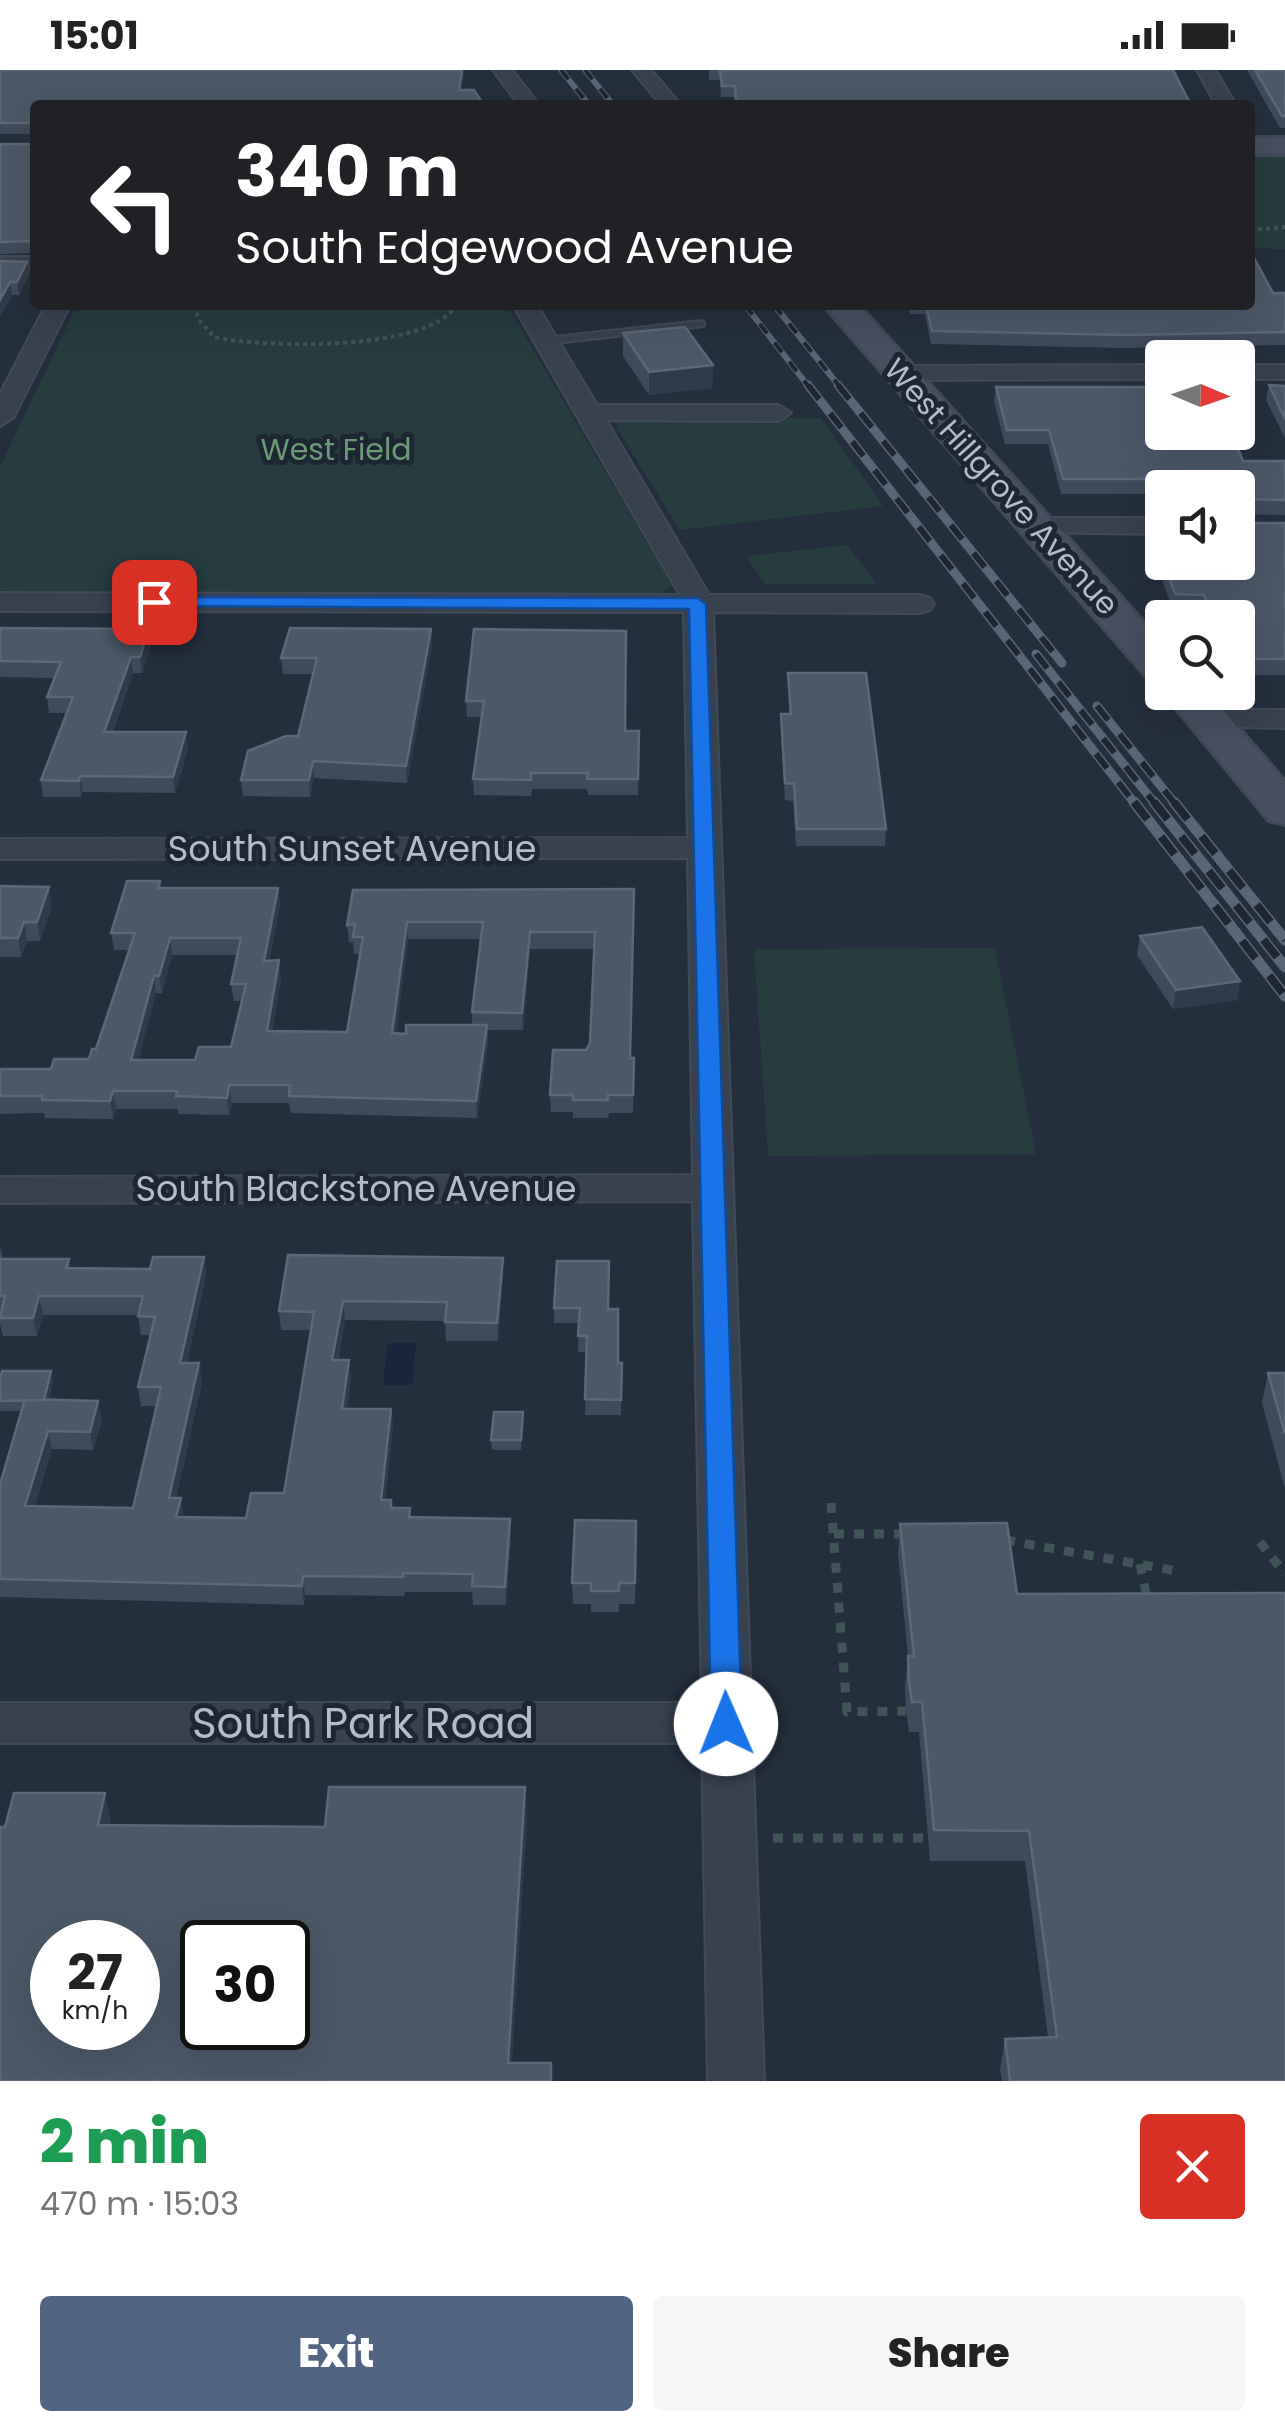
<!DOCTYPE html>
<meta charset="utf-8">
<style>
body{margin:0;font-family:Poppins,sans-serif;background:#f6f6f6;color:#222;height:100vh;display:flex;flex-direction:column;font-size:38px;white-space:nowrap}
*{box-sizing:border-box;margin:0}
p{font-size:32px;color:#767676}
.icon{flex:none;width:55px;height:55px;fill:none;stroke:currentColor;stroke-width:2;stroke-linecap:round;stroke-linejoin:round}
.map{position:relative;height:2011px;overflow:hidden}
.drawer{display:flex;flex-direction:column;background:#fff;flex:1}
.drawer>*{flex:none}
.top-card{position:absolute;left:30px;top:30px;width:1225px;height:210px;border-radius:10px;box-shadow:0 10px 40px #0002;background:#202124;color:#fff;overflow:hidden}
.needle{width:65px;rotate:92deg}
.fabs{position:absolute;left:1145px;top:270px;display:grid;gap:20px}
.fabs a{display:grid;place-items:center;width:110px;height:110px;border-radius:10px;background:#fff;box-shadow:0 10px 40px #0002;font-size:50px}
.speed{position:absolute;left:30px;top:1850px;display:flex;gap:20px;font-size:50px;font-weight:700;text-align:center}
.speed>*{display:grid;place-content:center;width:130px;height:130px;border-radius:50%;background:#fff;box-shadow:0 10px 40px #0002;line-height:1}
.speed small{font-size:25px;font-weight:400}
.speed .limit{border:5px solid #111;border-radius:15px;background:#fff;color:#111}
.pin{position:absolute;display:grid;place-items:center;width:85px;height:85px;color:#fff;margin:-42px;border-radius:20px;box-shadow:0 5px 15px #0006}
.me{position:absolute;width:110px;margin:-55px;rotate:359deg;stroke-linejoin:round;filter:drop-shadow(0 0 8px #0008)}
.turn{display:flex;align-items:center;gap:35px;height:210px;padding:0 40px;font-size:45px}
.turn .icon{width:130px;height:130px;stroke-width:2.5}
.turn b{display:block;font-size:70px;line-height:85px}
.round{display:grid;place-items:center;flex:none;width:105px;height:105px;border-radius:10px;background:#f6f6f6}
.summary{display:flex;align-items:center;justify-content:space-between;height:170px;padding:0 40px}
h1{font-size:60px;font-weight:800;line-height:75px;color:#1e9e55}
.primary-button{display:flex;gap:20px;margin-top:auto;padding:20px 40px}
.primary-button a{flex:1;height:115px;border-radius:10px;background:#516482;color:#fff;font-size:40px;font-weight:800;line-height:115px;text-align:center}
.primary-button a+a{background:#f6f6f6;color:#222}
.status{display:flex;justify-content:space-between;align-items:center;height:70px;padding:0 50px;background:#fff;direction:ltr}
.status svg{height:28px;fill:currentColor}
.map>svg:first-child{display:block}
.green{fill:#263c3f}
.water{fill:#17263c}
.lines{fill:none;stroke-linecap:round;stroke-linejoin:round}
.lane-casing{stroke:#414a57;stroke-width:4}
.street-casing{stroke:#414a57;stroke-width:4}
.secondary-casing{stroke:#414a57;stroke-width:6}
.path-far1{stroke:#3f5557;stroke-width:4;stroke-dasharray:4 4;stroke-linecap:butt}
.path{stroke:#3f5557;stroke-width:9;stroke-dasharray:10 10;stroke-linecap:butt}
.lane{fill:#38414e;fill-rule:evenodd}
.street{fill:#38414e;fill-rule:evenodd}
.secondary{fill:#465061;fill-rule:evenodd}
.rail-far2-casing{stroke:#5a6575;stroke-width:6}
.rail-far1-casing{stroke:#5a6575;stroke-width:9}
.rail-casing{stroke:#5a6575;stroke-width:11}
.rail-far2{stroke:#1d2633;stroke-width:4;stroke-dasharray:12;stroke-linecap:butt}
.rail-far1{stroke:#1d2633;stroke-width:6;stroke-dasharray:18;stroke-linecap:butt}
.rail{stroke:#1d2633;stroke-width:8;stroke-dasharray:22;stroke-linecap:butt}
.wall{fill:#3f4b5c;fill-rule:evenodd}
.shaded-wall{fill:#2f3b4b}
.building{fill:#4b5868;stroke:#5c6777;stroke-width:2.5;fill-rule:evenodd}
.route{fill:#1a73e8;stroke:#114b97;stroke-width:2.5}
.labels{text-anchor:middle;stroke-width:10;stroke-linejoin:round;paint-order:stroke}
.far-park-label{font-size:30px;fill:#6b9a76;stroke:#1d2633}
.far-street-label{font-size:30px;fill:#b4bcc9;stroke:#1d2633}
.street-label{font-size:35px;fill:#b4bcc9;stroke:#1d2633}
.near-street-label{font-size:42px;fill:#b4bcc9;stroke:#1d2633}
</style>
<div class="status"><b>15:01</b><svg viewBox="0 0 49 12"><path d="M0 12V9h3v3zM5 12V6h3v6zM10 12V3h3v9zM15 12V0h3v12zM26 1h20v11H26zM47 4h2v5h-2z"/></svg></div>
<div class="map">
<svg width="1285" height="2011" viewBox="0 0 1285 2011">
<rect width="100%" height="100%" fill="#242f3e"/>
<g class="green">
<polygon points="1250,81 1285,81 1285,180 1250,177"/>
<polygon points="77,235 507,235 672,515 659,524 0,524 0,397"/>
<polygon points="634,348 821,348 883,436 680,460 616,357 619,351"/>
<polygon points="848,475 876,514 765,514 746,486"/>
<polygon points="995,878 1036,1084 768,1086 754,879"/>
</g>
<polygon class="water" points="388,1273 416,1273 412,1315 383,1315"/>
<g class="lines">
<defs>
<polygon id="lane" points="700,251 704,252 704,256 547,274 541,271 547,268"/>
<g id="street">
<polygon points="493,0 512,0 539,35 519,35"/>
<polygon points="632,0 651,0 681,35 661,35"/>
<polygon points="1197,0 1215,0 1236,35 1216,35"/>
<rect x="0" y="187" width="35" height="14"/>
<polygon points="46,235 70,235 13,348 0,356 0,324"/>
<polygon points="513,235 537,235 597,335 778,335 791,343 778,351 606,350 709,525 920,525 930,528 934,534 930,540 920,543 713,542 764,2011 708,2011 702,1673 0,1673 0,1633 702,1633 693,1131 0,1133 0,1107 693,1105 688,788 0,789 0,769 688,768 684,542 0,541 0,523 680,525"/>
<polygon points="1162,295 1162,309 897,310 885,303 897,296"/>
<rect x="1238" y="295" width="47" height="14"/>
<polygon points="1036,448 1162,448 1162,464 1026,462 1022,456 1026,450"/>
<polygon points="1208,640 1285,640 1285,658 1197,656 1193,649 1197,642"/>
</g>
<g id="secondary">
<rect x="1250" y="68" width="35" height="16"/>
<polygon points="824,235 858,235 1162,573 1162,610 1147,607"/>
<polygon points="1163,622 1207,622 1285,712 1285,754 1269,750"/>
</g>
</defs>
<use href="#lane" class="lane-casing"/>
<use href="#street" class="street-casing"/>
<use href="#secondary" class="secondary-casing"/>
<g class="path-far1">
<polyline points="1250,160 1285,157"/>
<path d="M194 235 199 250 214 267C263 278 429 282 456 235"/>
</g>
<g class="path">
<polyline points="831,1433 847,1642 906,1641"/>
<polyline points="834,1464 907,1464"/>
<polyline points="1005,1470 1177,1501"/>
<polyline points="1260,1472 1285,1504"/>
<polyline points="1140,1494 1147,1528"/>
<polyline points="773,1768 929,1768"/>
</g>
<use href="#lane" class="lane"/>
<use href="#street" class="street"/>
<use href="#secondary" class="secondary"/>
<defs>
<g id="rail-far2">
<polyline points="561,0 589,35"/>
<polyline points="585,0 613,35"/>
<polyline points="745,235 809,317"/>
<polyline points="774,235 840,317"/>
</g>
<g id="rail-far1">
<polyline points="808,315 1136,735"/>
<polyline points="838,315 1062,593"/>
<polyline points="1036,584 1156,735"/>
<polyline points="1097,636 1176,735"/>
</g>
<g id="rail">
<polyline points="1134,732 1285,926"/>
<polyline points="1154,732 1285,897"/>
<polyline points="1174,732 1285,870"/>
</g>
</defs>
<use href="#rail-far2" class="rail-far2-casing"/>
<use href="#rail-far1" class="rail-far1-casing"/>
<use href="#rail" class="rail-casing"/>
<use href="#rail-far2" class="rail-far2"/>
<use href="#rail-far1" class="rail-far1"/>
<use href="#rail" class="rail"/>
</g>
<g class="wall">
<polygon points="0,0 465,0 461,20 35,35 35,64 0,64"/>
<polygon points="709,0 1173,0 1191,35 735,35 735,27 721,27 720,10 709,10"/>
<polygon points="1247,0 1285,0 1285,58 1280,58"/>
<polygon points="0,74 35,74 35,183 0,184"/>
<polygon points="0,191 29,205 19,225 12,225 0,247"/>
<polygon points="1273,223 1285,223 1285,275 1126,278 931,274 925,244 910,244 909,239 894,235 1250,235"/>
<polygon points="623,263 713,295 712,318 649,325 623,286"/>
<polygon points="1269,315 1285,316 1285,368 1266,330"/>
<polygon points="996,317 1243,391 1285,391 1285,445 1238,444 1238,418 1162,418 1162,424 1061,424 1048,374 1005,374 994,331"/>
<polygon points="1240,453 1285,453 1285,605 1238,605 1238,548 1204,548 1202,540 1173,540 1161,507 1163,492 1238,492"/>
<polygon points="0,558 151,575 142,603 133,603 113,662 188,679 175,723 83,722 81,727 43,727 41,710 67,643 49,643 47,627 55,608 0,607"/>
<polygon points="474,559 625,661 639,661 638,725 588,725 587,719 532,719 531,726 474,725 473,709 482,647 467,647 466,631"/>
<polygon points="432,575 407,713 314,708 310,727 243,726 241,710 298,666 313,604 283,604 281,588"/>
<polygon points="788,603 886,759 885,776 796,776 793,731 785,730 781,661 781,644 789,644"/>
<path d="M160 811 161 818H278L280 835 269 891 281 908 272 962H347L360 884H354L353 872H349L347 855 634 819 630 988H634L633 1043H609L608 1048H573V1042H551L550 1025 586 980 590 973 595 879H530L523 960H488V973L477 1048 291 1043 289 1033H232L229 1045 178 1044V1039H116L113 1049 45 1048 44 1043 0 1044V999H51L89 989 96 979 129 880H114L111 863ZM408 869H481L472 942V955L396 964ZM172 885H237L231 914 234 931H242L231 977 195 990H138L156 923H162Z"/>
<polygon points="0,816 52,836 40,871 27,871 21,887 0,887"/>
<polygon points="1140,866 1240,911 1237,930 1173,939 1137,885"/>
<polygon points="0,1176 3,1189 69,1189 70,1198 150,1199 204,1187 206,1205 187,1293 202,1312 176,1428 184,1447 246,1448 284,1423 311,1260 281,1260 279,1241 503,1206 498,1271 446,1271 445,1251 345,1250 338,1290 349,1290 351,1309 347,1339 391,1339 393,1357 385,1430 392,1438 410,1438 411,1447 511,1467 506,1535 473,1535 472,1522 405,1522 404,1526 305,1525 304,1535 0,1527 0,1411 1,1411 21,1341 0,1341 0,1308 51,1301 53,1312 49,1330 102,1350 93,1380 52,1379 35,1436 133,1438 157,1336 141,1336 138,1317 151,1265 141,1265 138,1245 43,1245 37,1266 3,1266 0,1254"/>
<polygon points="554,1238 608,1239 618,1293 622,1293 621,1345 585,1345 587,1282 578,1282 579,1253 554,1253"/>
<polygon points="1268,1303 1285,1303 1285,1419 1262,1333"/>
<polygon points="523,1342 521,1380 492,1380 491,1370"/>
<polygon points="636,1451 635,1534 619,1534 619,1542 591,1542 591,1534 573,1534 572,1513"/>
<polygon points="900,1454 1017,1524 1285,2011 1002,2011 1000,1999 1005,1969 1048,1967 1025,1791 930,1791 919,1662 909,1662 906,1641 905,1617 908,1586 898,1484"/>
</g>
<g class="shaded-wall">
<polygon points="462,0 465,0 459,31 459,20"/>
<polygon points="27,192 29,205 19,225 17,212"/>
<polygon points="10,212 12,225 0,247 0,230"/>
<polygon points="713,295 712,318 649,325 649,302"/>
<polygon points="149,559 151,575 142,603 140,587"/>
<polygon points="431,559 432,575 407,713 406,696"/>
<polygon points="131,587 133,603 107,678 104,662"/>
<polygon points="186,662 188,679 175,723 173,707"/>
<polygon points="313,691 314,708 310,727 309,710"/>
<polygon points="80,706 83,722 81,727 79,711"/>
<polygon points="49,817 52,836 40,871 37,852"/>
<polygon points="278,818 280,835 266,908 264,891"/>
<polygon points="24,852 27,871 21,887 18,868"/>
<polygon points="407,852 408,869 394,981 392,963"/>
<polygon points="530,862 530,879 523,960 522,943"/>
<polygon points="170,868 172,885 162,923 159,906"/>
<polygon points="279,890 281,908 269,979 267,961"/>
<polygon points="154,906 156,923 134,1008 131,990"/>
<polygon points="1240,911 1237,930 1173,939 1176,920"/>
<polygon points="487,955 488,973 477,1048 476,1031"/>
<polygon points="229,1015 232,1033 229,1045 227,1028"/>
<polygon points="113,1021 116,1039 113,1049 110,1031"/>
<polygon points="204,1187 206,1205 183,1311 180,1293"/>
<polygon points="503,1188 503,1206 498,1271 497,1253"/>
<polygon points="39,1226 43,1245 37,1266 33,1248"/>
<polygon points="343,1231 345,1250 334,1308 332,1290"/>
<polygon points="349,1290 351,1309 344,1358 342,1339"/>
<polygon points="199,1293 202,1312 172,1447 169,1428"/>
<polygon points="51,1301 53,1312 46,1341 44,1331"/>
<polygon points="98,1331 102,1350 93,1380 90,1362"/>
<polygon points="391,1339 393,1357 383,1448 381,1430"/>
<polygon points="48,1361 52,1379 29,1455 25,1436"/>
<polygon points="181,1428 184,1447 176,1447"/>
<polygon points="510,1449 511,1467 506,1535 505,1517"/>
<polygon points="303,1506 305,1525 304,1535 302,1516"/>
<polygon points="525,1717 527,1748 511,2011 508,1993"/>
<polygon points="105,1723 111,1753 104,1785 98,1755"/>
</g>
<g class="building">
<polygon points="0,0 462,0 459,20 474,20 484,35 35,35 35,53 0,53"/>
<polygon points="720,0 1173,0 1191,35 749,35 749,32 736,32 735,16 722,16"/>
<polygon points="1255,0 1285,0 1285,46 1282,46"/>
<polygon points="0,74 35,74 35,172 33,171 0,172"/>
<polygon points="1250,186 1253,186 1273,223 1285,223 1285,262 1128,265 932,261 926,235 1250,235"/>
<polygon points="0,191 27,192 17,212 10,212 0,230"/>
<polygon points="685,257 713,295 649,302 623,263"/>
<polygon points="1269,315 1285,316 1285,349"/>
<polygon points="996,317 1162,317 1162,362 1231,362 1243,391 1285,391 1285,430 1240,429 1238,444 1238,418 1200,418 1198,413 1178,413 1177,409 1063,409 1049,360 1007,360"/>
<polygon points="1238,450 1240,453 1285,453 1285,589 1238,589 1238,548 1213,548 1204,525 1175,524 1164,492 1238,492"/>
<polygon points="0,558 149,559 140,587 131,587 104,662 186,662 173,707 80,706 79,711 41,710 73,627 47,627 61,592 0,591"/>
<polygon points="290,558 431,559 406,696 313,691 309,710 241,710 248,681 286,666 298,666 317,588 281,588"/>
<polygon points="474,559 626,561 625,661 639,661 638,709 587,709 588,703 531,703 531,710 473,709 484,631 466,631"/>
<polygon points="788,603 866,603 886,759 797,759 794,714 785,713 781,644 791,644"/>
<path d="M127 811H160L158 818H278L264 891 279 890 267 961 347 962 363 867H353L355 854 347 855 353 820 634 819 630 988H634L633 1025H608V1030H573V1025H550L553 980H586L590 973 595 862H530L522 943 472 942 483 852H407L392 963 406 964V955H487L476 1031 289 1026 290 1015H229L227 1028 176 1026 177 1021H113L110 1031 42 1030V1026H0V999H51L54 989H89L92 979H96L135 863H111ZM170 868H241L231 914H246L231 977H199L195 990H131L154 906H159Z"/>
<polygon points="0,816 49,817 37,852 24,852 18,868 0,868"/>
<polygon points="1202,857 1240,911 1176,920 1140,866"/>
<polygon points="288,1185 503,1188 497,1253 445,1252 447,1232 343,1231 332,1290 349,1290 342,1339 391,1339 381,1430 391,1430 391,1438 410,1438 409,1447 510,1449 505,1517 472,1516 473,1504 403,1503 403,1507 303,1506 302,1516 0,1509 0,1411 1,1411 25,1329 98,1331 90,1362 48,1361 25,1436 133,1438 161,1317 138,1317 155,1247 138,1246 143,1226 39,1226 33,1248 0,1248 5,1226 0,1226 0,1189 69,1189 66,1198 150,1199 153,1187 204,1187 180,1293 199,1293 169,1428 181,1428 176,1447 246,1448 251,1423 284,1423 314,1242 279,1241"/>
<polygon points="557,1191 609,1191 608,1239 618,1239 618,1293 622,1293 621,1330 585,1329 587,1266 578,1266 580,1238 554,1238"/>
<polygon points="2,1301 51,1301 44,1330 0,1331 0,1308"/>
<polygon points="1268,1303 1285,1303 1285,1364"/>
<polygon points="494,1342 523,1342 521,1370 491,1370"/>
<polygon points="575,1450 636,1451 635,1513 619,1513 619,1521 591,1521 591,1513 572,1513"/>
<polygon points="1007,1453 1017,1524 1285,1523 1285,2011 1010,2011 1005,1969 1057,1967 1029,1761 934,1760 922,1632 912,1632 909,1611 908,1586 914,1586 900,1454"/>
<path d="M329 1717H525L508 1993H551V2011H0V1757H5L14 1723H105L98 1755 325 1757ZM52 1872H138V1958H52ZM202 1872H288V1958H202Z"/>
</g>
<polygon class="route" points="154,527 698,528 706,534 742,1654 737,1662 726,1666 716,1662 711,1654 689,539 148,536 148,529"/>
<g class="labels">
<g class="far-park-label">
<text x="336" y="390">West Field</text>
</g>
<g class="far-street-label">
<text transform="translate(1001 417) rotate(48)" y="10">West Hillgrove Avenue</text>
</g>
<g class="street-label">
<text x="352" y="791">South Sunset Avenue</text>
<text x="356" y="1131">South Blackstone Avenue</text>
</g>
<g class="near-street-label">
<text x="363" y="1668">South Park Road</text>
</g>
</g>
</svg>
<div class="fabs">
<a><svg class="needle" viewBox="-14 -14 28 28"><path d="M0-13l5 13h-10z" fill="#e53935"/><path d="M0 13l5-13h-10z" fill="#767676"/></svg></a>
<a><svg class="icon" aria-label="sound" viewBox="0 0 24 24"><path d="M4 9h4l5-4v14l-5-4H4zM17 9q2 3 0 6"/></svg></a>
<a><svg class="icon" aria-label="search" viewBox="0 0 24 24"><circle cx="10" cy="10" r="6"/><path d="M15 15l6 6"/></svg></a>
</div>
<div class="speed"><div>27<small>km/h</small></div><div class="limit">30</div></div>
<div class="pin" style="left:154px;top:532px;background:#d93025"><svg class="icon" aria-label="arrive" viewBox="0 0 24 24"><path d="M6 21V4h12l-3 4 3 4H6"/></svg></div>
<svg class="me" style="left:726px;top:1654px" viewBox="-20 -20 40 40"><circle r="19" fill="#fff"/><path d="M0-13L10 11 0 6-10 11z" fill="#1a73e8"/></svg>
<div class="top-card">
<div class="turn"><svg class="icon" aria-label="left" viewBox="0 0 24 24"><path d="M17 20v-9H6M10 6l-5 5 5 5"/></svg><div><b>340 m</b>South Edgewood Avenue</div></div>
</div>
</div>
<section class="drawer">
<div class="summary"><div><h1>2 min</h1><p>470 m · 15:03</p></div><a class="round" style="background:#d93025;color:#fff"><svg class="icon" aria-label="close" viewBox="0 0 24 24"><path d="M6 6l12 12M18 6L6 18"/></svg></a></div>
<div class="primary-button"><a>Exit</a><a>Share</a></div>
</section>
